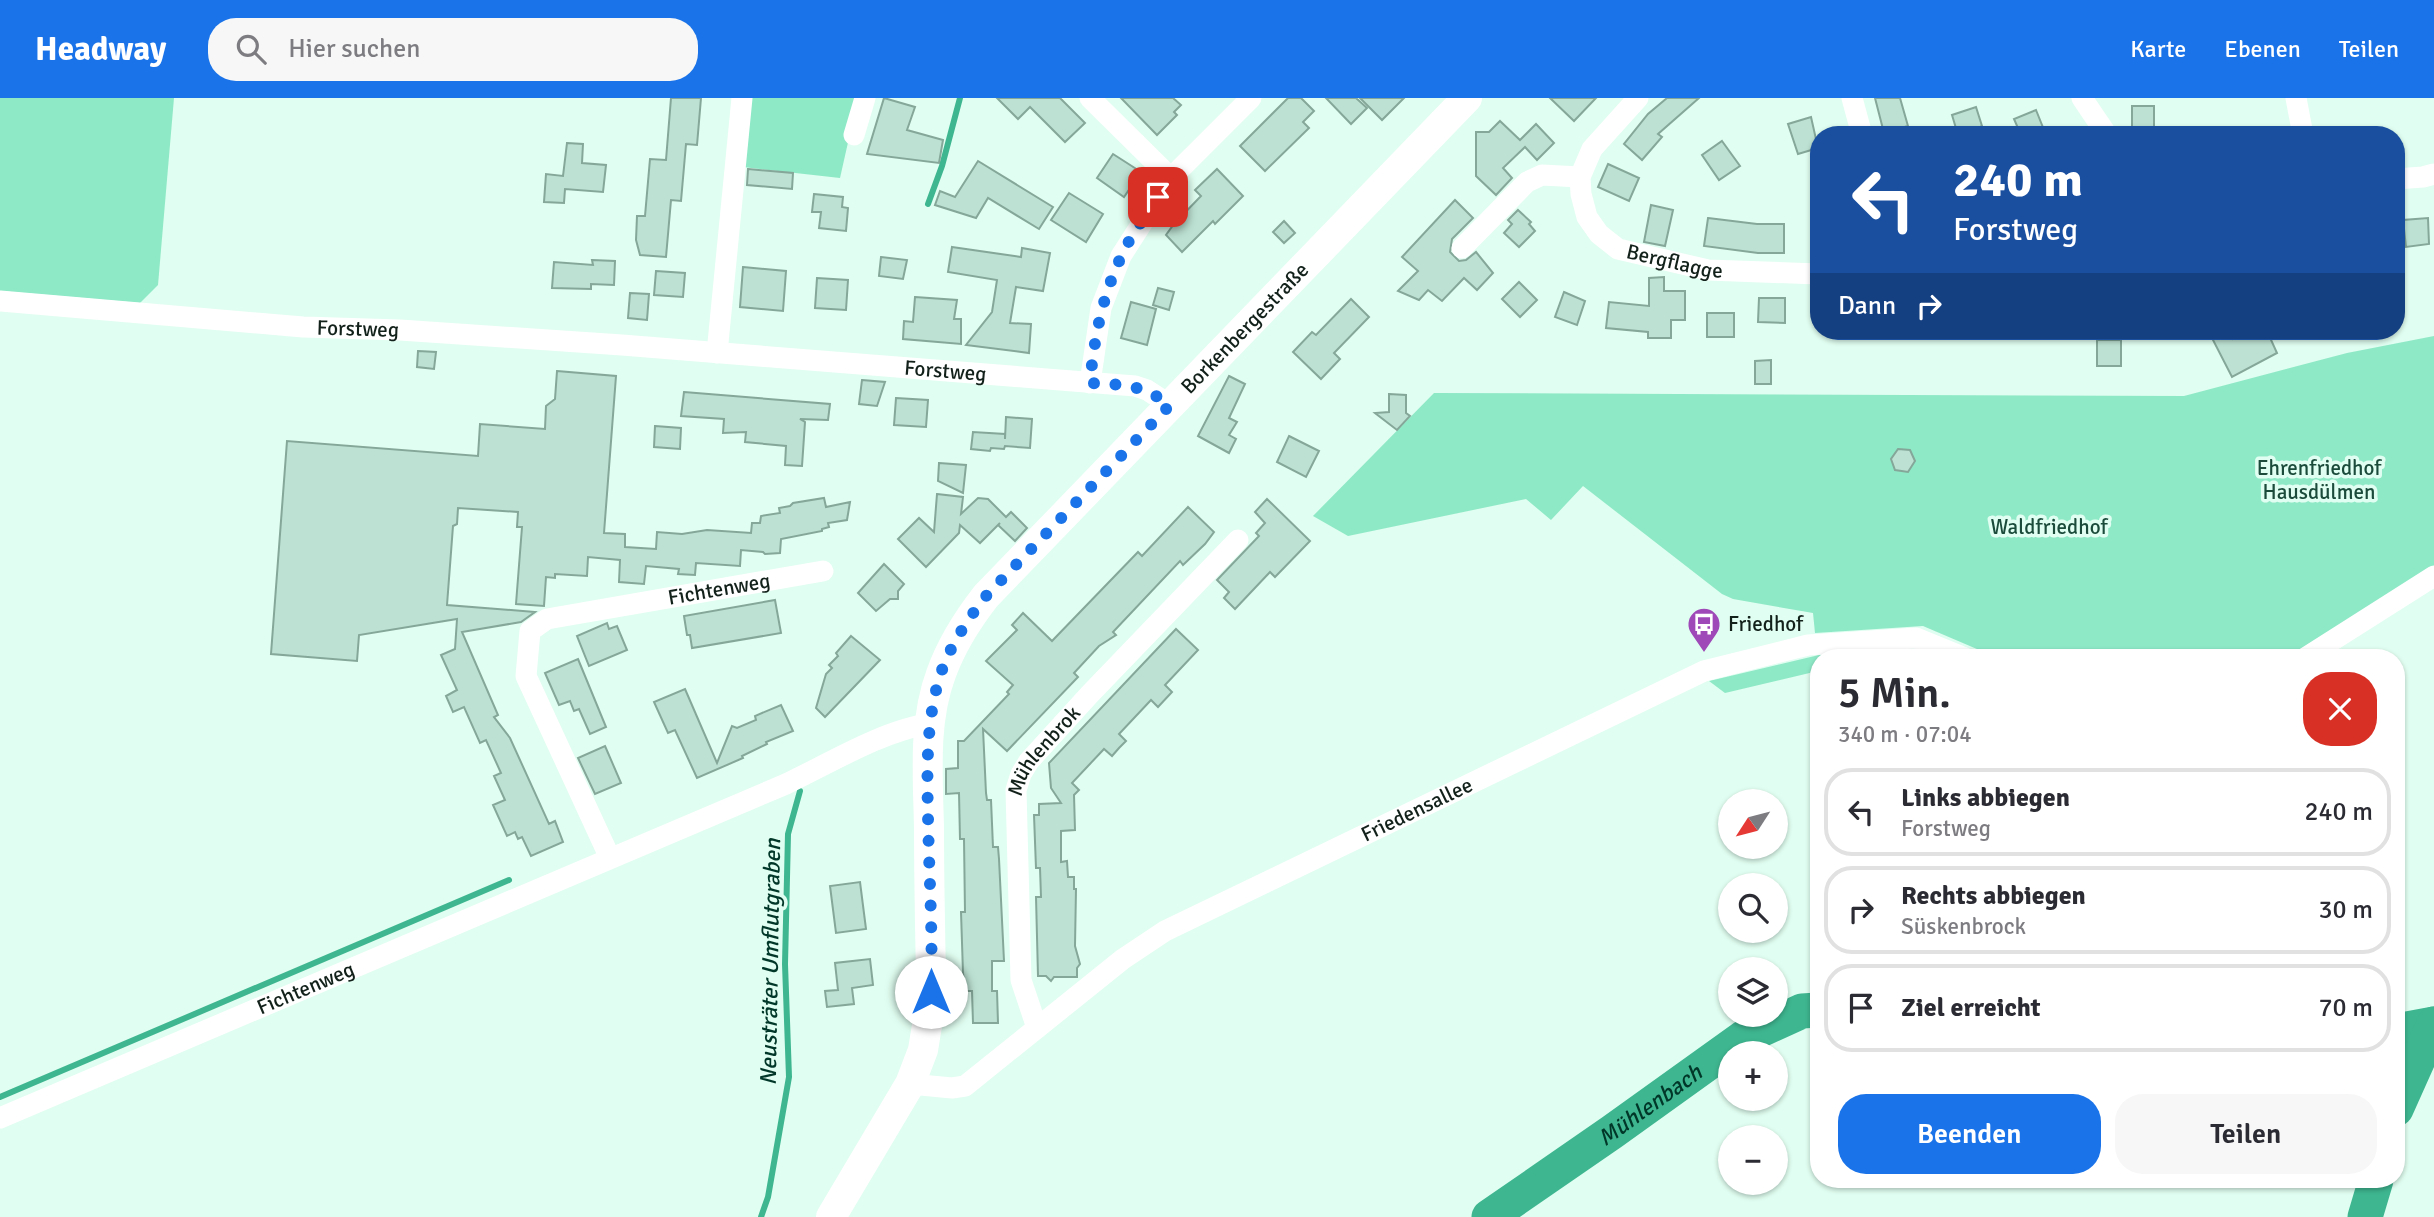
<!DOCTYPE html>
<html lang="de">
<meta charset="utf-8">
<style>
body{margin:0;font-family:Signika,sans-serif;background:#f7f7f7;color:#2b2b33;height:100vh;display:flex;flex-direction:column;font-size:26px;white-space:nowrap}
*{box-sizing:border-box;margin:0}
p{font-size:23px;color:#7c7c81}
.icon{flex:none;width:38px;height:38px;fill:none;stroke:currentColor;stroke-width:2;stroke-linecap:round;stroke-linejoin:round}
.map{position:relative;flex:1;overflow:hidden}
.details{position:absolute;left:1810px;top:551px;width:595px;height:539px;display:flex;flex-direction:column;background:#fff;border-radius:28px;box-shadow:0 2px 5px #0004}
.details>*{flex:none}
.hud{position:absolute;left:1810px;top:28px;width:595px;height:214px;border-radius:28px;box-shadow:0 2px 5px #0004;background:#1a4fa0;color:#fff;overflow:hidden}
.needle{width:46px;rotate:234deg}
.buttons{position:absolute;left:1718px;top:691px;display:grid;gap:14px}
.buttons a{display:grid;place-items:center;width:70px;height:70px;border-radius:50%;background:#fff;box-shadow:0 2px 5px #0004;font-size:35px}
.pin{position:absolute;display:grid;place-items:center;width:60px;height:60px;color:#fff;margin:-30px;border-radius:14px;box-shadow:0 4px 10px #0006}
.me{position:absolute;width:77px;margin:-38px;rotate:0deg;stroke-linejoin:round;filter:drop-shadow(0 0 5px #0008)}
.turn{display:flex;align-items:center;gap:24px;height:147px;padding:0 28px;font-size:32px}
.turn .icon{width:91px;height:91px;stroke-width:2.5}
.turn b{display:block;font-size:49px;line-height:60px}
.then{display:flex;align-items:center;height:66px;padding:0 28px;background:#0003;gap:14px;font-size:26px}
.round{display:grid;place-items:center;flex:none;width:74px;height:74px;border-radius:28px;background:#f7f7f7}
.head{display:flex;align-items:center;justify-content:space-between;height:119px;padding:0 28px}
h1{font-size:42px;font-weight:600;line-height:52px}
.action{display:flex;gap:14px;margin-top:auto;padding:14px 28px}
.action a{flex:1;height:80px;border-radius:28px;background:#1a73e8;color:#fff;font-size:28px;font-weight:600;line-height:80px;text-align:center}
.action a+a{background:#f7f7f7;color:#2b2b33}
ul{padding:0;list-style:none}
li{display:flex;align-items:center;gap:21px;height:88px;margin:0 14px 10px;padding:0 14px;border:4px solid #e1e1e2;border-radius:28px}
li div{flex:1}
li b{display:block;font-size:26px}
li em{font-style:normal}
header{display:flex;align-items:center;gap:42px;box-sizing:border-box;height:98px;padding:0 35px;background:#1a73e8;color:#fff}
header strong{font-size:33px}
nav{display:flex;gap:38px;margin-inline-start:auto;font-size:24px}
.search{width:490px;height:63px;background:#f7f7f7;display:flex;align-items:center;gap:18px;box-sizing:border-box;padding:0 24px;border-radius:28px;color:#7c7c81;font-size:26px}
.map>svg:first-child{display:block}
.green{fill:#8ee9c7}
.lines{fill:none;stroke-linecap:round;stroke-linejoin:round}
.stream{stroke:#3eb690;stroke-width:6}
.river{stroke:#3eb690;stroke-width:35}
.building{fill:#bde2d3;stroke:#84a799;stroke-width:2}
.street{stroke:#fff;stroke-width:21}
.secondary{stroke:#fff;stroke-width:30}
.route{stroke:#1a73e8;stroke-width:12;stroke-dasharray:0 21.6}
.labels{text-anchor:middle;stroke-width:7;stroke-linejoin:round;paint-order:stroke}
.street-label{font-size:21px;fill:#13211b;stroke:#e0fef1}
.park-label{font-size:21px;fill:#1a4b3b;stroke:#e0fef1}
.poi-label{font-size:21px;fill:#13211b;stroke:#e0fef1;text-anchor:start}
.water-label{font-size:23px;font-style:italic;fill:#013728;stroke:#e0fef1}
</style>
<header>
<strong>Headway</strong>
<div class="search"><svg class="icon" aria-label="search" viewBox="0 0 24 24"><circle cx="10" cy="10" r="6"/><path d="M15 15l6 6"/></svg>Hier suchen</div>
<nav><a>Karte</a><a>Ebenen</a><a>Teilen</a></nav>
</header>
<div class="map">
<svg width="2434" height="1119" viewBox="0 0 2434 1119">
<rect width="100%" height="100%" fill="#e0fef1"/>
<g class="green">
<polygon points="0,0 174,0 158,187 140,205 0,193"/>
<polygon points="750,0 858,0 840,80 743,69"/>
<polygon points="2434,238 2434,468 2286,560 1998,560 1923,528 1815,535 1813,515 1733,501 1722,496 1583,388 1551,422 1526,401 1348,438 1313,418 1434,295 2184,298 2347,255"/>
<polygon points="1878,555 1879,560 1818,560 1818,573 1725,595 1709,583 1819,557"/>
</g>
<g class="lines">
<g class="stream">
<polyline points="928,106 942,68 960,0"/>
<polyline points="0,999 509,782"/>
<polyline points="761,1119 768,1099 789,979 785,866 788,736 800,693"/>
</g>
<g class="river">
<polyline points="2396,933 2434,926"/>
<polyline points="2396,1011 2434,926"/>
<path id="s1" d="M1489 1119 1612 1034 1743 940 1802 913 1818 912"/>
<polyline points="2365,1119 2376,1082"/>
</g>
</g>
<g class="building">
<polygon points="671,0 701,0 697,47 686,46 681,103 671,102 666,159 640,157 636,142 637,118 645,118 650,61 666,62"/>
<polygon points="884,0 915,9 907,32 943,42 939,65 867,56"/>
<polygon points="997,0 1060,0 1085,25 1065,44 1030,9 1018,21"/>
<polygon points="1121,0 1173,0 1181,7 1174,14 1177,17 1157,37"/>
<polygon points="1288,0 1301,0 1314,13 1303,24 1309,30 1265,73 1240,48"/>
<polygon points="1326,0 1356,0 1367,10 1351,26"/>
<polygon points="1360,0 1404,0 1382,22"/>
<polygon points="1550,0 1596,0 1574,23"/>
<polygon points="1667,0 1699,0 1658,36 1662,39 1642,62 1624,46 1648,16"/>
<polygon points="1875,0 1900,0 1908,28 1884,35"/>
<rect x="2132" y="8" width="22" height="25"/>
<polygon points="1976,9 1982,28 1980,29 1982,34 1973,37 1958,37 1952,17"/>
<polygon points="2036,12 2046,37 2021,37 2014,21"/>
<polygon points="1811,19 1818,50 1798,56 1788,26"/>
<polygon points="1500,23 1520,42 1536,26 1554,45 1537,62 1525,49 1503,70 1512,80 1496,97 1476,78 1476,34 1489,34"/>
<polygon points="1722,43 1740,68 1719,82 1702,57"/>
<polygon points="567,45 583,46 582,65 606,67 603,94 565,91 564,105 544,104 546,76 563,78"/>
<polygon points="1113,56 1141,74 1124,99 1097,80"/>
<polygon points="978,63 1053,109 1039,131 988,100 976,120 935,107 940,93 955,99"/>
<polygon points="1608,66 1639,80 1629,103 1598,89"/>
<polygon points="748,71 793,75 792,91 747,87"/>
<polygon points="1217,71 1243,98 1215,126 1213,123 1182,154 1166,137 1174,126 1201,98 1195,92"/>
<polygon points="1069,95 1103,116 1086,144 1051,122"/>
<polygon points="814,96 843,99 842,109 848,110 846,133 819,130 821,114 812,114"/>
<polygon points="1455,102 1473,120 1452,141 1450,154 1459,163 1466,162 1476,154 1493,175 1477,192 1464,180 1442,203 1428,192 1419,202 1398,193 1418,173 1402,159"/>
<polygon points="1651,107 1673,112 1665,148 1644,144"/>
<polygon points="1518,112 1531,124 1529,126 1535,133 1519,149 1504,135 1512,126 1508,122"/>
<polygon points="1708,120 1757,126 1784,126 1784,155 1758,155 1704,148"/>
<polygon points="2428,120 2429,146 2406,149 2403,122"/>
<polygon points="1284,123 1295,135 1284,145 1273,134"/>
<polygon points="952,149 1021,159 1022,150 1050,155 1043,193 1016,189 1010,225 1031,226 1029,255 966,247 992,214 997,182 948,174"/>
<polygon points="881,159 907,162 903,181 879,178"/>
<polygon points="592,162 615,163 614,187 591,186 591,191 552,190 554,164 593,167"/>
<polygon points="743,169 786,173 783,213 740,209"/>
<polygon points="656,173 685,175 683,199 654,197"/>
<polygon points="1664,179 1664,193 1685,193 1685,222 1671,222 1671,240 1648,240 1648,234 1606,230 1609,204 1649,208 1649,180"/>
<polygon points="817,180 848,182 846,212 815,210"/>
<polygon points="1519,184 1537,202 1520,219 1502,201"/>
<polygon points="1158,190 1174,194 1169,212 1153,207"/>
<polygon points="1564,194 1585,203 1577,227 1555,219"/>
<polygon points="630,195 649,196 647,222 628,220"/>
<polygon points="915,199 957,202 954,221 961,221 961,246 903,241 904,223 913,224"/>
<polygon points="1759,200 1785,200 1785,225 1758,224"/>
<polygon points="1351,201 1369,219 1334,255 1340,261 1321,281 1293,254 1312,234 1316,237"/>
<polygon points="1131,204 1156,211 1147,247 1121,240"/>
<rect x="1707" y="215" width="27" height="24"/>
<polygon points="2229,233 2233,241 2250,233 2254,240 2267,233 2277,255 2232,279 2212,240"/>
<rect x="2097" y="242" width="24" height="26"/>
<polygon points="418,253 436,254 434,271 417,269"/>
<polygon points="1771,262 1771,286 1755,286 1755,263"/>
<polygon points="557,273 616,278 604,435 625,436 625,449 656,451 657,434 682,436 707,432 751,435 752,425 760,425 761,418 780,415 779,410 790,408 793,405 824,400 826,409 850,404 847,422 828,425 829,429 822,431 822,433 781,441 780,455 765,456 763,454 741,452 740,468 696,465 695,477 678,476 679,471 646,468 644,486 619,484 620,462 588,459 587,478 555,476 555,480 546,479 544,508 516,506 522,429 517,429 518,414 458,410 457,426 453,428 447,507 535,514 521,524 462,534 498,617 494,619 510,640 549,726 555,723 563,744 531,758 522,739 518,741 515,734 507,738 493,707 505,702 494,678 501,675 486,642 480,645 464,609 453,614 446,598 457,592 441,557 455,551 457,521 359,537 357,563 271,556 287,343 478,358 480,326 545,331 546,308 555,301"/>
<polygon points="1229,278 1245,286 1229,320 1237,324 1229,337 1236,341 1229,355 1198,338"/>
<polygon points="862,282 885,284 877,308 859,306"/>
<polygon points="684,294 830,306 828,322 800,321 805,324 802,368 785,367 786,348 745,344 746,334 723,335 724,321 681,318"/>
<polygon points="1389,296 1406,297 1406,315 1410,318 1397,332 1375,315 1389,314"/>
<polygon points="896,300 928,302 926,329 894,327"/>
<polygon points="1006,319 1032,321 1030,350 1005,348 1004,351 991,350 990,353 971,351 973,334 1005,336 1005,341"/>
<polygon points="655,328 681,330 680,351 654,349"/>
<polygon points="1289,338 1319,353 1306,379 1277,364"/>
<polygon points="1898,351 1910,352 1915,363 1908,374 1895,372 1891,361"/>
<polygon points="939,365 966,367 963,395 938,383"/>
<polygon points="937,396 963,399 961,416 978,400 988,401 1006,419 1011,414 1027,430 1015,443 998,427 1000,425 980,445 960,427 959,435 926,469 898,441 919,420 934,434"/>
<polygon points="1267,401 1310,443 1275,479 1270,474 1235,511 1224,500 1229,494 1217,482 1259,438 1256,435 1265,425 1255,414"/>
<polygon points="1188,409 1214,434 1205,446 1183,467 1180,463 1113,534 1116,537 1099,548 1074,575 1078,579 1007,653 983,631 986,695 987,702 991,702 993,749 998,749 999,761 1004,863 992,863 992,893 997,893 998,925 973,925 972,893 965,893 963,875 961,814 965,814 964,741 960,741 959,695 946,696 946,671 958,670 958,643 964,643 1009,596 1007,594 1013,587 986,563 1017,532 1012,527 1023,515 1052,543 1138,454 1142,458"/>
<polygon points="884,466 904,486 898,493 898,501 890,501 876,513 858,495"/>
<polygon points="775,502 781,535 692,550 690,537 687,537 684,518"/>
<polygon points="607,525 609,531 617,528 627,552 589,568 577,538"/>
<polygon points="1176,531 1198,552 1165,587 1172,594 1158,609 1151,602 1119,636 1126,643 1119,650 1112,658 1104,651 1072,685 1079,692 1074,697 1075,732 1061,733 1061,764 1067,763 1068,779 1074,779 1074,791 1076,791 1075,848 1080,866 1077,870 1077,879 1054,879 1051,883 1046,878 1038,878 1036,799 1041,799 1040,770 1036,770 1034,717 1039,717 1039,706 1061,705 1051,690 1049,665"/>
<polygon points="851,538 880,562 825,619 816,610 826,576 832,570 829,567 838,558 836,555"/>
<polygon points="578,561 606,629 590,636 579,611 574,613 570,603 559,607 545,575"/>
<polygon points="685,591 717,665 732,628 737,630 756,622 755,618 781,607 793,633 766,644 767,646 742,658 743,660 697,680 675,632 668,635 654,604"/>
<polygon points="605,648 621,685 595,696 578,660"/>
<polygon points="860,784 866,831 836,835 830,788"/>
<polygon points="870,861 873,887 852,890 854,906 827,909 825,893 838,892 835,865"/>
</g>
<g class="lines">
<g class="street">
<polyline points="1090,0 1171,80"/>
<path id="s2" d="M1638 0 1592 51 1580 79 1581 96 1587 119 1599 136 1618 151 1708 172 1818 176"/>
<polyline points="1852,0 1862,37"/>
<polyline points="2082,0 2107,37"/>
<polyline points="2296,0 2303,37"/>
<polyline points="854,37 865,0"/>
<polyline points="2396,81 2423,79 2434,76"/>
<polyline points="1462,150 1527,84 1542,77 1580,79"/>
<path id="s3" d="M0 203 303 229 400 232 622 247 1135 288 1147 292 1170 307"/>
<polyline points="717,255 742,0"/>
<polyline points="1090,285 1101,210 1121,158 1171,80 1251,0"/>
<polyline points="2305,560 2434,478"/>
<path id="s4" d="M610 760 526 578 530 533 547 521 823 473"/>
<path id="s5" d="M1037 930 1021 882 1016 692 1021 676 1029 663 1089 597 1238 442"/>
<path id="s6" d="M910 986 952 990 965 988 1123 861 1165 833 1704 573 1808 547 1916 540 1965 560"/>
<path id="s7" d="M0 1020 786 686C828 666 884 632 929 626"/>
</g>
<path class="secondary" id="s8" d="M831 1119 910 986 923 952 930 909 931 879C930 829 929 779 929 730 928 679 923 624 941 576 951 548 968 521 986 498L1467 0"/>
</g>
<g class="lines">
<path class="route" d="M931 894C933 836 929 777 928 718 927 672 926 626 939 581 948 551 967 522 986 498L1170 307C1141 286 1125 287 1090 285 1094 241 1102 199 1121 159 1130 138 1146 118 1158 99"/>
</g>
<defs>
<symbol id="bus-pin" viewBox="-11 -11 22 30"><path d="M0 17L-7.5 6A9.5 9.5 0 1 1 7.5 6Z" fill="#9e49b7" stroke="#e0fef1"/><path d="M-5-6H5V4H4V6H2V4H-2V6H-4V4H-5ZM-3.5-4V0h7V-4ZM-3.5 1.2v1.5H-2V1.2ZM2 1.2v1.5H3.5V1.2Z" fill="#fff"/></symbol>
</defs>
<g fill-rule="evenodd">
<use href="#bus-pin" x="1685" y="507" width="38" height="52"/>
</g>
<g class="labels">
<g class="street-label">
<text dy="7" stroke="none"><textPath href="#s2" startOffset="243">Bergflagge</textPath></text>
<text dy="7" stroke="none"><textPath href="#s8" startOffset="1032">Borkenbergestraße</textPath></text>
<text dy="7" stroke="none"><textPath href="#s3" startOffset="359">Forstweg</textPath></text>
<text dy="7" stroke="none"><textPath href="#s3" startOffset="948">Forstweg</textPath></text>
<text dy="7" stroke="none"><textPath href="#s4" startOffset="441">Fichtenweg</textPath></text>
<text dy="7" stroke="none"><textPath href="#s5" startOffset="289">Mühlenbrok</textPath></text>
<text dy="7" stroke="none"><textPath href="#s6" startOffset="588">Friedensallee</textPath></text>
<text dy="7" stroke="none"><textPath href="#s7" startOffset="332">Fichtenweg</textPath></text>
</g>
<g class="park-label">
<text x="2319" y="377">Ehrenfriedhof<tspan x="2319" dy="24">Hausdülmen</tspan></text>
<text x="2049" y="436">Waldfriedhof</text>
</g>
<g class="poi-label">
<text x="1728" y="533">Friedhof</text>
</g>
<g class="water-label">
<text transform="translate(770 864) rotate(-89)" y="8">Neusträter Umflutgraben</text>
<text dy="8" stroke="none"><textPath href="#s1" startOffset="196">Mühlenbach</textPath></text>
</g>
</g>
</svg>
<div class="buttons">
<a><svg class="needle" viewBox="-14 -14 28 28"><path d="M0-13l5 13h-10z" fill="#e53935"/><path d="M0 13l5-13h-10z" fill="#7c7c81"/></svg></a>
<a><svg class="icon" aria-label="search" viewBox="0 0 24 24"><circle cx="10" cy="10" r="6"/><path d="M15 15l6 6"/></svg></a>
<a><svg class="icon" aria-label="layers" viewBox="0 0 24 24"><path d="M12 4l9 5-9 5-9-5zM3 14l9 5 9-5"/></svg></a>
<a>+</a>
<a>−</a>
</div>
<div class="pin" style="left:1158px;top:99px;background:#d93025"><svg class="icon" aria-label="arrive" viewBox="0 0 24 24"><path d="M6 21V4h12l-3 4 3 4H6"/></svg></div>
<svg class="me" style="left:931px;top:894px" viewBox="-20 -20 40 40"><circle r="19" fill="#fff"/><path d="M0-13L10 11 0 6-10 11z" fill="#1a73e8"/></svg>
<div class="hud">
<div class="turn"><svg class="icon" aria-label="left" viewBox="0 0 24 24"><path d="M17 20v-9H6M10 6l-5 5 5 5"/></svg><div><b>240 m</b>Forstweg</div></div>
<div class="then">Dann<svg class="icon" aria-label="right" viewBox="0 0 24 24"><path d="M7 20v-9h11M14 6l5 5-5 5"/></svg></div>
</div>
<section class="details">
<div class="head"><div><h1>5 Min.</h1><p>340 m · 07:04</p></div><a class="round" style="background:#d93025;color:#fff"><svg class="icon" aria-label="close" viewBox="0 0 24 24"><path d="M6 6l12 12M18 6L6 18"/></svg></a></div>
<ul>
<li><svg class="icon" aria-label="left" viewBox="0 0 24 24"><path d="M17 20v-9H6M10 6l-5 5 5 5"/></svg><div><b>Links abbiegen</b><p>Forstweg</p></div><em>240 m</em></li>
<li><svg class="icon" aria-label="right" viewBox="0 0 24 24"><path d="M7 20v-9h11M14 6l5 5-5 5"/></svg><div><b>Rechts abbiegen</b><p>Süskenbrock</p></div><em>30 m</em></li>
<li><svg class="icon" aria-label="arrive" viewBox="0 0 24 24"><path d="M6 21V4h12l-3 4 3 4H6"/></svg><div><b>Ziel erreicht</b></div><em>70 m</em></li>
</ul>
<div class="action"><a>Beenden</a><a>Teilen</a></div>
</section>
</div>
